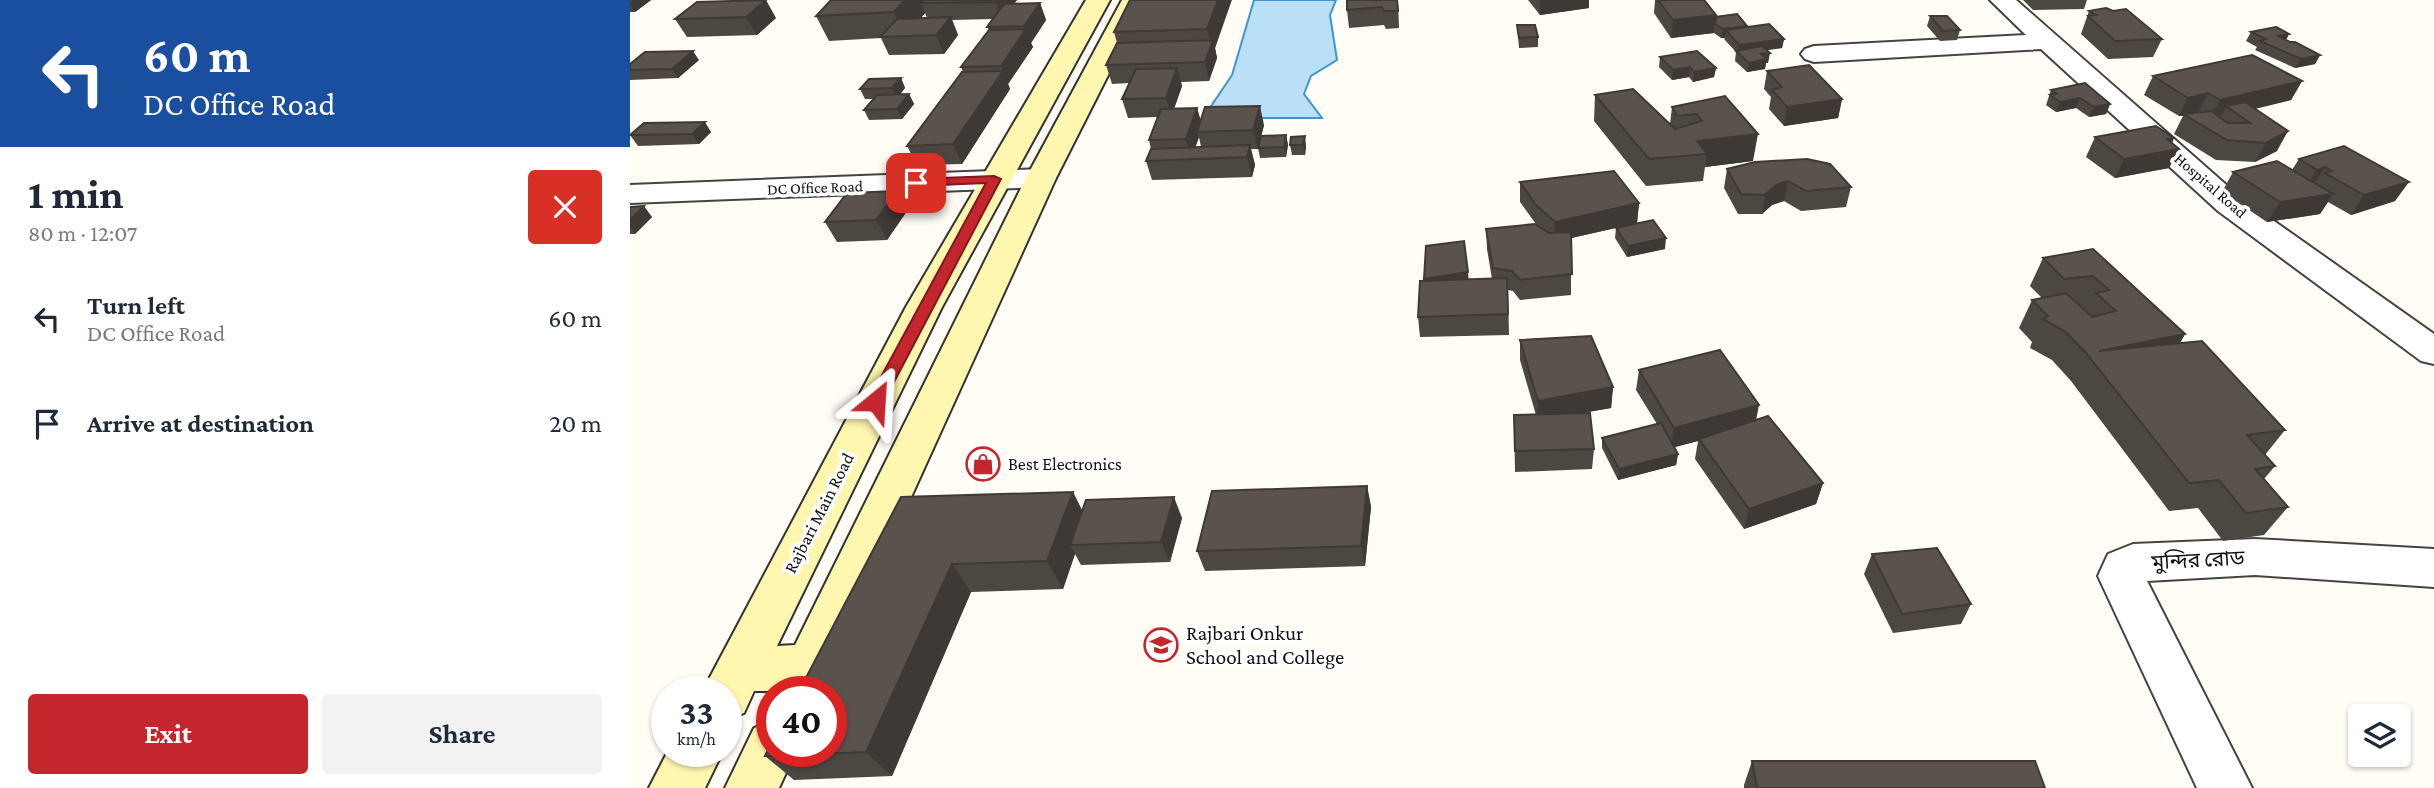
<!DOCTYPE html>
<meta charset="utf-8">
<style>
body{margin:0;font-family:"Crimson Pro","Noto Sans Bengali",serif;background:#f2f2f3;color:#1f2937;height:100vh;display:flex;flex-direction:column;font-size:26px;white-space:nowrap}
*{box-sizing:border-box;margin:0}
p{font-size:23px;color:#747a83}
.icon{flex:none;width:38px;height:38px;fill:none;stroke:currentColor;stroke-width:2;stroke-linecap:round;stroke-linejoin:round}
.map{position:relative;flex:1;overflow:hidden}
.sheet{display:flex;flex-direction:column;background:#fff;width:630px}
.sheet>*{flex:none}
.hud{background:#1a4fa0;color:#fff;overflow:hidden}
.buttons{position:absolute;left:1718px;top:704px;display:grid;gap:14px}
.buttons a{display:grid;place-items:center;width:63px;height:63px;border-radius:7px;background:#fff;box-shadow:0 2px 5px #0004;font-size:35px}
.speed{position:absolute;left:21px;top:676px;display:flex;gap:14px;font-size:35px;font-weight:700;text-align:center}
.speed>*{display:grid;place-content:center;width:91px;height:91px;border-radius:50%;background:#fff;box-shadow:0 2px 5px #0004;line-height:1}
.speed small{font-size:18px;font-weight:400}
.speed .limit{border:10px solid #d22;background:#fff;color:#111}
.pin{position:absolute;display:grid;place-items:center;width:60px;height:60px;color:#fff;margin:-30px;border-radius:14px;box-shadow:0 4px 10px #0006}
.me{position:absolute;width:77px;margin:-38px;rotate:27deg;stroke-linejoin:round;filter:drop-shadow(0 0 5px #0008)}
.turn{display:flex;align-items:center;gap:24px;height:147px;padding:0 28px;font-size:32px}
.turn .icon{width:91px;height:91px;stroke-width:2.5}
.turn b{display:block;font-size:49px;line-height:60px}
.round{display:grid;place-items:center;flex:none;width:74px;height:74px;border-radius:7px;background:#f2f2f3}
.overview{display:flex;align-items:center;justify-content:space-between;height:119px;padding:0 28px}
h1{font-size:42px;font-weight:700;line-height:52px}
.primary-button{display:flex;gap:14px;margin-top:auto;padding:14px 28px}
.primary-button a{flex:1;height:80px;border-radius:7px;background:#c4262e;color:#fff;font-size:28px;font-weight:700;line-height:80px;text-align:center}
.primary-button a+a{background:#f2f2f3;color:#1f2937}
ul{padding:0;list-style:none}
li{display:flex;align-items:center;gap:21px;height:105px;padding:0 28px}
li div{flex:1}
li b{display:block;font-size:26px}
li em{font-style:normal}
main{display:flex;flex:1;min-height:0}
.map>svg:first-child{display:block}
.water{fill:#b9e0f7;stroke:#3f96cf;stroke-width:2}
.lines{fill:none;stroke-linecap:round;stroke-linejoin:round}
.street-casing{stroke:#444;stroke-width:4}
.secondary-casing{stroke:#333;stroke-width:4}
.street{fill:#fff;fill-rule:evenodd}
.secondary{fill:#fff6b0;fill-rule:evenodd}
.wall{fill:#4d4742;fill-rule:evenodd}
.shaded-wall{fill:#3f3936}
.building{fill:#5a524d;stroke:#3f3936;stroke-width:2}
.route{fill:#c4262e;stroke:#7f191e;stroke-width:2}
.labels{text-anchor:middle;stroke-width:7;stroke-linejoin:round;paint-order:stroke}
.far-street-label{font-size:16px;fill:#111;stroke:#fff}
.poi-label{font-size:18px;fill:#111;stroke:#fff;text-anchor:start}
.street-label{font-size:18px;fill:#111;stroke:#fff}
.near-street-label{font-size:21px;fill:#111;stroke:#fff}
.near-poi-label{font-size:21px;fill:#111;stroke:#fff;text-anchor:start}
</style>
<main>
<section class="sheet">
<div class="hud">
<div class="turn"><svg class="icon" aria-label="left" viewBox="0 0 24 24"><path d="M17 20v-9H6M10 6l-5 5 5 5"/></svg><div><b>60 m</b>DC Office Road</div></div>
</div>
<div class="overview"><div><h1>1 min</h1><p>80 m · 12:07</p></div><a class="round" style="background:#d93025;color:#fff"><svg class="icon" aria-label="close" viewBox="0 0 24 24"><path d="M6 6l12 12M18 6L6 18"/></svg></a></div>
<ul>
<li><svg class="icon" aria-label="left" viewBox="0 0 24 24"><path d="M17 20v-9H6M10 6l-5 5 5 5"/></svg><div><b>Turn left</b><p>DC Office Road</p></div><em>60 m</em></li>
<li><svg class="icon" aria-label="arrive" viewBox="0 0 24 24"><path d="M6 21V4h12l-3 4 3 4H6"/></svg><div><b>Arrive at destination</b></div><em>20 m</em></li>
</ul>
<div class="primary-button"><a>Exit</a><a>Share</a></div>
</section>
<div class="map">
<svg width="1804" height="788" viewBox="0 0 1804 788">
<rect width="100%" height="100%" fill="#fffdf5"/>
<polygon class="water" points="624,0 706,0 700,15 707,60 681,76 674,94 692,118 573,118 602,75"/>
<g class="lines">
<defs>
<g id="street">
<polygon points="1360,0 1386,0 1610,197 1804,334 1804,364 1791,361 1588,211 1411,49 1184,62 1175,59 1171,54 1175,49 1184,46 1396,35"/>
<polygon points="411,169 422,172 426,178 422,184 411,187 0,203 0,185"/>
<polygon points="1625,539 1804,549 1804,587 1625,575 1517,581 1622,788 1567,788 1468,576 1478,554 1503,544"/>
</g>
<g id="secondary">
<polygon points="456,0 480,0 312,307 147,646 165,645 396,178 492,0 516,0 426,178 193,691 124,691 114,713 96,720 96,691 73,691 78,681 276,307"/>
<polygon points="142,721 142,751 166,751 149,788 95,788 124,728"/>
<polygon points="38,751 93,751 75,788 19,788"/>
</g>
</defs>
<use href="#street" class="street-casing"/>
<use href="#secondary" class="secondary-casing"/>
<use href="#street" class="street"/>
<use href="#secondary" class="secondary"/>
</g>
<g class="wall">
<polygon points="0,0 21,0 5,12 0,12"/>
<path d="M201 0H387L384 3H410L416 20 401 43 403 47 378 84 380 89 332 164 287 165 277 146 333 72 331 67 359 30 357 27 362 19 322 20 328 35 314 54 259 55 251 38 199 41 186 16ZM295 13 297 18H291Z"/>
<path d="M500 0H602L585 48 587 58 579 81 551 82 552 86 544 109 567 108 571 121 634 125 628 149H621L625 165 622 177 522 180 516 161 521 149 519 140 527 117 498 118 492 99 499 83 482 84 476 65 487 43 484 32ZM569 137 571 147H565Z"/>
<polygon points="768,0 769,28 756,29 754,25 719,28 717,10"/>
<polygon points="898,0 959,0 959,8 910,15"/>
<polygon points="1025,0 1074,0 1086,15 1086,17 1154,39 1152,48 1137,50 1138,63 1136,63 1135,69 1117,72 1105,61 1106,52 1094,39 1095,38 1091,38 1084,33 1041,38 1024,13"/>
<polygon points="1393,0 1457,0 1454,9 1403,10"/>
<polygon points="67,2 146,18 127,35 57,37 45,19"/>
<polygon points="1459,11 1532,39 1523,57 1478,59 1451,34"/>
<polygon points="1300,16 1330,30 1327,40 1310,41 1297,26"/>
<polygon points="887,25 908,37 908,47 889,48"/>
<polygon points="1621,32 1659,34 1656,40 1690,55 1685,64 1665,68 1625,50 1627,47 1616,41"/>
<polygon points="1030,57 1086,68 1084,77 1063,82 1059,77 1042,80 1029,67"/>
<polygon points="69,60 48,78 0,80 0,64"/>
<polygon points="1137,71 1212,99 1208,118 1154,126 1139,109 1141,97 1134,89"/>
<polygon points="1523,76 1672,81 1661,100 1625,109 1647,151 1625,162 1586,160 1544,134 1553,116 1549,116 1514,95"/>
<polygon points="271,78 275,88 270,94 279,94 284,104 272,119 239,120 234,110 244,99 235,99 230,89"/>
<polygon points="1421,90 1480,104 1476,114 1459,117 1446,108 1426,112 1416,105"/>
<polygon points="965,95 1040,124 1042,107 1095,96 1123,161 1075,167 1073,181 1016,186 964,121"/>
<polygon points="81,132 69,144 8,146 0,135"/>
<polygon points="656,135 658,145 656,157 630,158 628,148"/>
<polygon points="661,137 676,146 675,155 662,155 660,145"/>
<polygon points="1465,137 1544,138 1542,143 1549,149 1539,168 1485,178 1456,157"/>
<polygon points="1714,146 1765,201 1721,215 1698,202 1690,214 1637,222 1592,192 1603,172 1662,170 1669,159"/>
<polygon points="1097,169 1221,187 1216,207 1171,211 1154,201 1142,205 1132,214 1108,214 1094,188"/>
<polygon points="890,182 1009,203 1007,223 1035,249 997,257 985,238 986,228 941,238 941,295 890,300 883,291 878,290 879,335 790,337 788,317 794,281 862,279 857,249 856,229 906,224 890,202"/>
<polygon points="267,191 277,211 257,240 207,242 195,222"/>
<polygon points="0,207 22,217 5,234 0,234"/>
<polygon points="1463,249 1555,334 1550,343 1655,430 1635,455 1645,466 1634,479 1658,507 1634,535 1593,541 1568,508 1539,511 1441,381 1422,360 1400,348 1402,342 1389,328 1402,300 1412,298 1400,286 1413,258"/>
<polygon points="890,340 983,387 981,408 952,413 964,449 962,469 885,472 884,415 906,415 890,360"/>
<polygon points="1009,370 1126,420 1193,483 1186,504 1114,529 1065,459 1068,441 1045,447 1048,454 1046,465 988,480 972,448 972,438 1027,424 1006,390"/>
<polygon points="737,486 741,507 735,566 575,571 567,551"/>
<polygon points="443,492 452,511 552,518 540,562 451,565 445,554 433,589 341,592 262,776 164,780 135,756 271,497"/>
<polygon points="1242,554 1341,604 1331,624 1263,633 1234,574"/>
<polygon points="1122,761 1415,788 1114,788 1114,785"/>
</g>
<g class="shaded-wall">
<polygon points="3,0 21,0 5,12 0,4 0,2"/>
<polygon points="136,0 146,18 127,35 116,17"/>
<polygon points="275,0 305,0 291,3 295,13 275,37 264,12"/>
<polygon points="367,0 387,0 373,19 366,2"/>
<polygon points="588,0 600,0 600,3 585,48 587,58 579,81 575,62 581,46 577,29"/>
<polygon points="910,0 959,0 959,8 910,15"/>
<polygon points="410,3 416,20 401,43 403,47 378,84 371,66 395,30 394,26"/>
<polygon points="1086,15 1084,33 1041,38 1043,20"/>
<polygon points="321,17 328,35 314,54 306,35"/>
<polygon points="1117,26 1116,35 1096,30 1095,38 1091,38 1093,29"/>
<polygon points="1659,34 1654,43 1648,36"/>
<polygon points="1154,39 1152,48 1109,54 1108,53 1109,45"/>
<polygon points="63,51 69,60 48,78 42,69"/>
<polygon points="1140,53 1138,63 1136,63 1135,69 1117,72 1119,63 1131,54"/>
<polygon points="1690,55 1685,64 1665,68 1671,59"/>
<polygon points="1060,67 1059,77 1042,80 1043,70"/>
<polygon points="547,68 552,86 541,117 536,98"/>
<polygon points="1086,68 1084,77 1063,82 1064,72"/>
<polygon points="373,71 380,89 332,164 323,144"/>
<polygon points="271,78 275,88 267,98 262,88"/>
<polygon points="1672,81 1661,100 1606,113 1596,106 1590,117 1580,119 1590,100"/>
<polygon points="1578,93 1568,112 1549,116 1558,98"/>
<polygon points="279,94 284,104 272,119 267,109"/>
<polygon points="1450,98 1446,108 1426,112 1430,102"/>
<polygon points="1212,99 1208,118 1154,126 1157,107"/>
<polygon points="1480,104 1476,114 1459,117 1464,107"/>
<polygon points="630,106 634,125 628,149 623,130"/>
<polygon points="567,108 572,127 567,132 569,137 562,158 556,139"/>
<polygon points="75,122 81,132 69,144 62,134"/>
<polygon points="1658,131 1647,151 1625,162 1636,143"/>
<polygon points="1128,134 1123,161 1075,167 1077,154 1067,141"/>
<polygon points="656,135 658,145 656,157 654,147"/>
<polygon points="675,136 676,146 675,155 673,145"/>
<polygon points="1544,138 1538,151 1549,149 1539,168 1485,178 1494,159 1537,139"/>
<polygon points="620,145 625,165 622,177 617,157"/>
<polygon points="1695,167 1682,187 1674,189 1687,170"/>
<polygon points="1158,181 1154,201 1142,205 1132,214 1135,195 1146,185"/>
<polygon points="1779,182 1765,201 1721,215 1734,195"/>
<polygon points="267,191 277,211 257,240 246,220"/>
<polygon points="1703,194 1690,214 1637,222 1650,202"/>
<polygon points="1009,203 1007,223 924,242 925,222"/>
<polygon points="14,206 22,217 5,234 0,227 0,220"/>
<polygon points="1036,238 1035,249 997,257 998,246"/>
<polygon points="838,272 839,283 795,289 794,279"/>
<polygon points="1555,334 1538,363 1469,351"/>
<polygon points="983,387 981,408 907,421 908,401"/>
<polygon points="1129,405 1125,426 1069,439 1068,441 1041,448 1044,428"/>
<polygon points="1048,454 1046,465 988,480 989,469"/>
<polygon points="1193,483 1186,504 1114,529 1119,509"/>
<polygon points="737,486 741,507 735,566 731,546"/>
<polygon points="443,492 457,520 440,545 445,554 433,589 417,561"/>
<polygon points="544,497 552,518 540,562 531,542"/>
<polygon points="322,564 341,592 262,776 236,752"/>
</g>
<g class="building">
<polygon points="136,0 116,17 45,19 67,2"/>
<polygon points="201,0 275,0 264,12 186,16"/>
<polygon points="294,0 367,0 366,2 291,3"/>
<polygon points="500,0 588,0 577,29 484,32"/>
<polygon points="717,0 767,0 768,11 754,11 752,7 717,10"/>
<polygon points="1028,0 1074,0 1086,15 1043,20"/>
<polygon points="410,3 394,26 357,27 374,4"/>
<polygon points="1476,8 1483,11 1496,9 1532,39 1485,41 1458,16 1466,15 1459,11"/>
<polygon points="1107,14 1117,26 1093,29 1085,24 1086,17"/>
<polygon points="1300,16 1317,16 1330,30 1313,31"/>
<polygon points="321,17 306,35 250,37 267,19"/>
<polygon points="1139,24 1154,39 1109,45 1096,30"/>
<polygon points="887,25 905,25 908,37 889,38"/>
<polygon points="1646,27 1659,34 1648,36 1660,42 1665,42 1690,55 1671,59 1630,41 1636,39 1621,32"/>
<polygon points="396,29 371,66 331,67 359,30"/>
<polygon points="583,40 575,62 476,65 487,43"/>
<polygon points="1132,46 1140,53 1131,54 1137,59 1119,63 1106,51"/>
<polygon points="63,51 42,69 0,70 0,64 15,52"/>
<polygon points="1067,51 1086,68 1064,72 1060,67 1043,70 1030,57"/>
<polygon points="1622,55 1672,81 1590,100 1578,93 1558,98 1523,76"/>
<polygon points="1179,65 1212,99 1157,107 1142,90 1152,87 1137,71"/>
<polygon points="547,68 536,98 492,99 506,69"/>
<polygon points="373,71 323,144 277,146 332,72"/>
<polygon points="271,78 262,88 230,89 239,79"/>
<polygon points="1455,83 1480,104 1464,107 1450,98 1430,102 1420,95 1427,94 1421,90"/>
<polygon points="1003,89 1045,129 1072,121 1067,114 1047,116 1042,107 1095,96 1128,134 1067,141 1077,154 1019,159 965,95"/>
<polygon points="279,94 267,109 234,110 247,95"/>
<polygon points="1615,102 1658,131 1636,143 1597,140 1553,114 1582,111 1597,123 1620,123 1596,106"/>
<polygon points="630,106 623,130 567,132 575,107"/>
<polygon points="567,108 556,139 519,140 531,109"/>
<polygon points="75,122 62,134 0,135 14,123"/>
<polygon points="1526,126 1544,138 1537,139 1549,149 1494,159 1465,137"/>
<polygon points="656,135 654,147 628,148 631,136"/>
<polygon points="675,136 673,145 660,145 661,137"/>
<polygon points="620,145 617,157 516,161 521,149"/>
<polygon points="1714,146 1779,182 1734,195 1695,173 1702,171 1695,167 1687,170 1669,159"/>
<polygon points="1177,159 1200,164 1221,187 1176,191 1158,181 1146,185 1135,195 1111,194 1097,169 1125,162"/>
<polygon points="1647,161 1703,194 1650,202 1603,172"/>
<polygon points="984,171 1009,203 925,222 906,205 890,182"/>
<polygon points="267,191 246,220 195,222 217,193"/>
<polygon points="14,206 0,220 0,207"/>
<polygon points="1023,220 1036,238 998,246 986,228"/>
<polygon points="905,224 919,233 941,232 942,274 890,280 882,271 863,268 856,229"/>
<polygon points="834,241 838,272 794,279 796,246"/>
<polygon points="1463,249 1555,334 1469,351 1572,341 1655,430 1617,435 1645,466 1625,469 1658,507 1616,513 1589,480 1559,483 1456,353 1436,332 1413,319 1418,316 1402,300 1436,293 1462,317 1486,311 1466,293 1479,290 1463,276 1434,279 1413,258"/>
<polygon points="877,278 878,314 788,317 790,281"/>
<polygon points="961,336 983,387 908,401 890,340"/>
<polygon points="1090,350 1129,405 1044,428 1009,370"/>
<polygon points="960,413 964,449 885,451 884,415"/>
<polygon points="1138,416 1193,483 1119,509 1069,439"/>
<polygon points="1031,423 1048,454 989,469 972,438"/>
<polygon points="737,486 731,546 567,551 582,491"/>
<polygon points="443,492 417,561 322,564 236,752 135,756 142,742 142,751 201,751 201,691 169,691 271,497"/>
<polygon points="544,497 531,542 440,545 456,500"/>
<polygon points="1307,548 1341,604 1272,614 1242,554"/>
<polygon points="1122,761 1405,761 1415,788 1127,788"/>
</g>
<polygon class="route" points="364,176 371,179 254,401 246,406 241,405 238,401 356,183 286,186 280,183 286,179"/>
<defs>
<symbol id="shop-ring" viewBox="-11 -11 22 22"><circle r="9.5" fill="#fff" stroke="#c4262e" stroke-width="1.5"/><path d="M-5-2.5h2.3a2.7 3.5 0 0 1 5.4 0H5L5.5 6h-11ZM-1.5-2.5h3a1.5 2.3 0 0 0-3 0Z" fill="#c4262e"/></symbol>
<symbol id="school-ring" viewBox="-11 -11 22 22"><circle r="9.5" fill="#fff" stroke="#c4262e" stroke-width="1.5"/><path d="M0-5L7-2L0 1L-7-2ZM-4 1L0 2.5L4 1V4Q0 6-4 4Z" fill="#c4262e"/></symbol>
</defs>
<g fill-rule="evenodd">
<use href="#shop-ring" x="334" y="445" width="38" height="38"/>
<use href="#school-ring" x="512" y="626" width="38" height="38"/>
</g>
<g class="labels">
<g class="far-street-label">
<text transform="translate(1581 185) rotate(41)" y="6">Hospital Road</text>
<text transform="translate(185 187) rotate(-2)" y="6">DC Office Road</text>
</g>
<g class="poi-label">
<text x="378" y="470">Best Electronics</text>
</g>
<g class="street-label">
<text transform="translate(189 513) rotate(-63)" y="6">Rajbari Main Road</text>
</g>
<g class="near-street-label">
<text transform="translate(1568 560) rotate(-3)" y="7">মুন্দির রোড</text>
</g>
<g class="near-poi-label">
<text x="556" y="640">Rajbari Onkur<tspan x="556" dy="24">School and College</tspan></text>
</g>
</g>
</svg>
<div class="buttons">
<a><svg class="icon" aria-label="layers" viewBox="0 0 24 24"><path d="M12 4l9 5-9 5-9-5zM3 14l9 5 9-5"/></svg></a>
</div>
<div class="speed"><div>33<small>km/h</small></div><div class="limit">40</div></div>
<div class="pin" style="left:286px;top:183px;background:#d93025"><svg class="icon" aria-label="arrive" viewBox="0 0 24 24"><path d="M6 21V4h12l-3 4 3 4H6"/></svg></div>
<svg class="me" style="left:246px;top:401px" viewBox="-20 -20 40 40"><path d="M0-17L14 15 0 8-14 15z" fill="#c4262e" stroke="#fff" stroke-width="4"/></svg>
</div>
</main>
